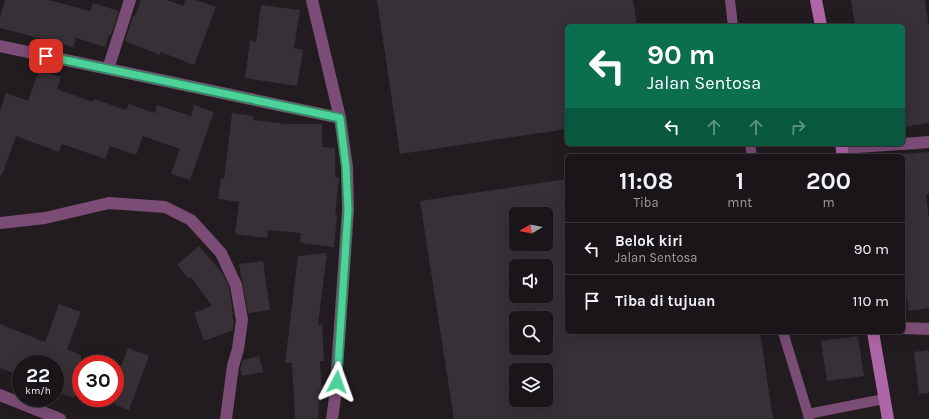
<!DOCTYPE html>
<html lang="id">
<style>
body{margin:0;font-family:Karla,sans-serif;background:#272226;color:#f1f3f6;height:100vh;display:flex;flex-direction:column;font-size:15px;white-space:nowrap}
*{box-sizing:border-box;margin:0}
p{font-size:13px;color:#9f9fa2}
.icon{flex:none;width:22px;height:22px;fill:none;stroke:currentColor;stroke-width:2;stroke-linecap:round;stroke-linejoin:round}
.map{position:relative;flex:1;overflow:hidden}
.side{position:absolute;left:565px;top:154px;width:340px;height:180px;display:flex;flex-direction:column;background:#1a1519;border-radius:6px;box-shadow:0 4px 16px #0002,0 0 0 1px #383438}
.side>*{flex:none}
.top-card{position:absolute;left:565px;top:24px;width:340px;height:122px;border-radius:6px;box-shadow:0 4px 16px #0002,0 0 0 1px #383438;background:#0b6e4f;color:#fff;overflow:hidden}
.needle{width:26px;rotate:260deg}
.controls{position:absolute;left:509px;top:207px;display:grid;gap:8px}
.controls a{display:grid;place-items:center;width:44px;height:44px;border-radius:6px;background:#1a1519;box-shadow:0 4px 16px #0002,0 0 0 1px #383438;font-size:20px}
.speed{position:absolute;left:12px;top:355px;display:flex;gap:8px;font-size:20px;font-weight:700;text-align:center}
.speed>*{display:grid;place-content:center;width:52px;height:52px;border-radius:50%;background:#1a1519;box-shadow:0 4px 16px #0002,0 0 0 1px #383438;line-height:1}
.speed small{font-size:10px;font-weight:400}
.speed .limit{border:6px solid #d22;background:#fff;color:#111}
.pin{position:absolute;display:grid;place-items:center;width:34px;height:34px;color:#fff;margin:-17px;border-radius:8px;box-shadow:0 2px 6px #0006}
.me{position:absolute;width:44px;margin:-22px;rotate:4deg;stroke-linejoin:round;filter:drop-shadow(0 0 3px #0008)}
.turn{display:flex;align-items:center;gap:14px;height:84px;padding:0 16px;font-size:18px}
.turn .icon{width:52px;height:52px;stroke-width:2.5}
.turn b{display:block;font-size:28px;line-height:34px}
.lanes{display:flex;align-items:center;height:38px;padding:0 16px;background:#0003;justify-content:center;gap:20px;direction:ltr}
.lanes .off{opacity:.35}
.eta{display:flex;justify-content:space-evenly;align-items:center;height:68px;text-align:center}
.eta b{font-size:24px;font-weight:700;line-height:28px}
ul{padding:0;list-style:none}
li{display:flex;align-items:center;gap:12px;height:52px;padding:0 16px;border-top:1px solid #383438}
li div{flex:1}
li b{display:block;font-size:15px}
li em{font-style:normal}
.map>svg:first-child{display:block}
.building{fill:#373036;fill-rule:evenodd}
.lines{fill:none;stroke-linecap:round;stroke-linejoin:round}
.lane{stroke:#7b4d76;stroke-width:10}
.street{stroke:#7b4d76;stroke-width:12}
.secondary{stroke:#af66a8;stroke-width:12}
.route-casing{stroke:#328964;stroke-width:10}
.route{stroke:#4dd39a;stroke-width:7}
</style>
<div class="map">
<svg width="929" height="419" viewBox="0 0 929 419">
<rect width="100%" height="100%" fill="#221c21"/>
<g class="building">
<polygon points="5,0 49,0 90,11 93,3 119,11 111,35 109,35 105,47 76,38 73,47 0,28 0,18"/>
<polygon points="141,0 167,0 183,6 186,0 196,0 216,7 194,65 161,52 160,55 125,41 133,16 135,16"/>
<polygon points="377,0 633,0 637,26 567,26 567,129 400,154"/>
<polygon points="851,0 925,0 929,29 929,123 903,127 903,26 855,26"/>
<polygon points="261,5 300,10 294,48 303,50 297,86 245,78 250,41 256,42"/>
<polygon points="39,70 61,77 57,89 93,102 94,99 126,110 129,104 155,113 157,105 191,116 194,105 214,112 190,180 171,174 180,149 143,136 136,155 110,146 105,159 62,144 59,152 16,136 2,175 0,175 0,111 6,93 28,101"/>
<polygon points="232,113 253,116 253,120 286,124 322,124 322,147 335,148 335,177 339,178 335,215 337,215 334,247 300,243 301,233 268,230 267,238 235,234 239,202 218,199 221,178 224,179"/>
<polygon points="929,152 929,194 926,194 929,218 929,308 909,311 905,285 903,285 903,154"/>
<path d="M567 179V332H760L773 419H454L420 201ZM516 214H546V244H516ZM516 266H546V296H516ZM516 318H546V348H516ZM516 370H546V400H516Z"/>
<polygon points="199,246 223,274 229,287 233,315 232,315 234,322 233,330 204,341 194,313 212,306 191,277 189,279 177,265"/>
<polygon points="327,253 318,325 322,324 324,361 320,361 322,401 319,401 318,419 295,419 292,363 285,363 298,256"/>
<polygon points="263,261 270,310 248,313 239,264"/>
<polygon points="59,304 81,312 67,349 81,355 81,380 74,398 55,391 55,364 21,364 18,375 0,368 0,324 45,342"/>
<polygon points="858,336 864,376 827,381 821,341"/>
<polygon points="128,348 149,356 129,410 115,405 115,381"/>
<polygon points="929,350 929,393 919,394 914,352"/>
<polygon points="259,356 263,372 242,376 240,369 243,360"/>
</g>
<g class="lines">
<g class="lane">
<polyline points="730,0 733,26"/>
<polyline points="750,144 752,156"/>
<polyline points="783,332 808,414"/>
<polyline points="809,419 808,414 884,399"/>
</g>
<g class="street">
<polyline points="312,0 340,118 347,167 348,210 335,398 332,419"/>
<polyline points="0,46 340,118"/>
<polyline points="108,69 130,0"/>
<polyline points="903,144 929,142"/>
<polyline points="842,148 902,144"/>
<polyline points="0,223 45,218 109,203 165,207 191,220 221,253 236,285 242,320 238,349 233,366 226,419"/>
<polyline points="903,328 929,329"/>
<polyline points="0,395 60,419"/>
</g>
<g class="secondary">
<polyline points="816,0 821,26"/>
<polyline points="841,144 843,156"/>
<polyline points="873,332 888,419"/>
</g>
</g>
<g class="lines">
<defs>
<polyline id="route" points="46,56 340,118 346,167 348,210 337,382"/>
</defs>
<use href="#route" class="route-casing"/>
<use href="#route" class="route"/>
</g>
</svg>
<div class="controls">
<a><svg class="needle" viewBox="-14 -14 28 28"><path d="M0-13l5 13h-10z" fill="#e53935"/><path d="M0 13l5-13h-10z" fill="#9f9fa2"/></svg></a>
<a><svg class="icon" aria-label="sound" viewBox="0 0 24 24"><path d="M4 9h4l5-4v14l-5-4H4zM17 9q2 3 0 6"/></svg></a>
<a><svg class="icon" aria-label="search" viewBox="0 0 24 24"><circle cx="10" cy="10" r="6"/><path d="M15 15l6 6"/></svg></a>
<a><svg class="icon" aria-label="layers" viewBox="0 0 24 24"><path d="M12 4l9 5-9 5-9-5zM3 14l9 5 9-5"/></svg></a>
</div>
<div class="speed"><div>22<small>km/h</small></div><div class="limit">30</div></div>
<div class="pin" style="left:46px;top:56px;background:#d93025"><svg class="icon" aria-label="arrive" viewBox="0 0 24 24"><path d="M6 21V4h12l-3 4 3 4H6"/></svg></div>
<svg class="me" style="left:337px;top:382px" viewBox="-20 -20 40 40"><path d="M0-17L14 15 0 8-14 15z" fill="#4dd39a" stroke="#fff" stroke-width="4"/></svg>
<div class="top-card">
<div class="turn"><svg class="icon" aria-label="left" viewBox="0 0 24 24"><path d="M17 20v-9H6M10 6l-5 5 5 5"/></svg><div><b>90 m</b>Jalan Sentosa</div></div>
<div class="lanes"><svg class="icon" aria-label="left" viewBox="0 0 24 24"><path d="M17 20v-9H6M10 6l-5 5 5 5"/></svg><svg class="icon off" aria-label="ahead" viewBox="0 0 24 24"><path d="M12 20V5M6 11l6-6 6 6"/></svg><svg class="icon off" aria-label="ahead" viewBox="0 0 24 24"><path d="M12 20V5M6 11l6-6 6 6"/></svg><svg class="icon off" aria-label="right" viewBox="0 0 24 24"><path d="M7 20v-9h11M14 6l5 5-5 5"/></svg></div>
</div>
<section class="side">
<div class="eta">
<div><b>11:08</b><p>Tiba</p></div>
<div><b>1</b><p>mnt</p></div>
<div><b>200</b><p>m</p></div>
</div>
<ul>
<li><svg class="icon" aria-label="left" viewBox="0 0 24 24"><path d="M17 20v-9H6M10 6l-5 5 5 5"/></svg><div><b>Belok kiri</b><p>Jalan Sentosa</p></div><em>90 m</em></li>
<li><svg class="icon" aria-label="arrive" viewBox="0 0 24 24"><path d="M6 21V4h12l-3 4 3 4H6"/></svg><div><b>Tiba di tujuan</b></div><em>110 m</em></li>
</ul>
</section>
</div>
